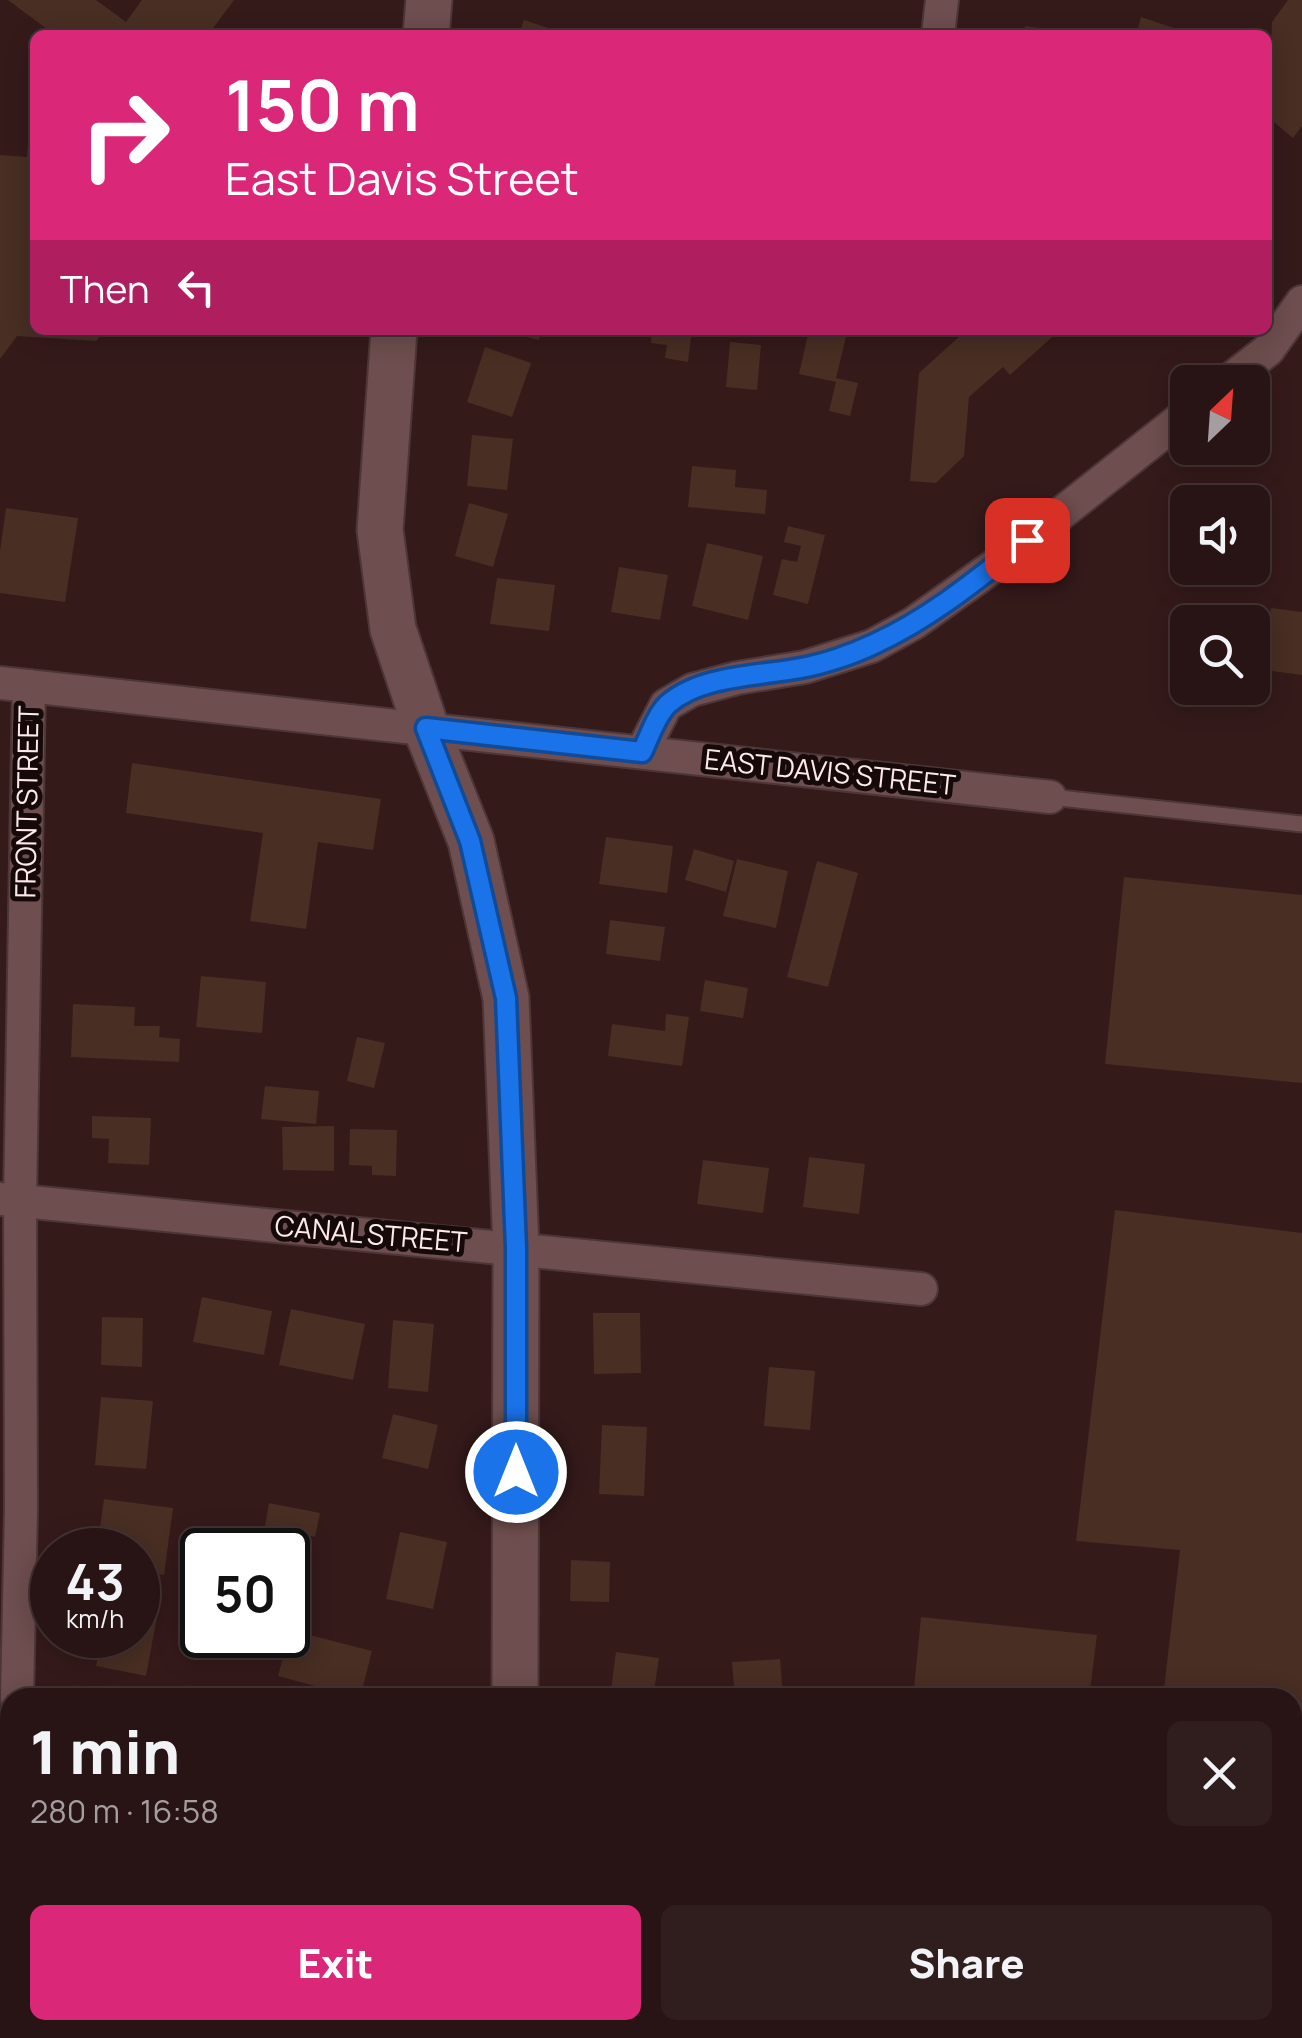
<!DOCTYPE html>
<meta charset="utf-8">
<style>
body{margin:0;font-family:Manrope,sans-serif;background:#301d1d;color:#f1f3f6;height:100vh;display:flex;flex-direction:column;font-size:38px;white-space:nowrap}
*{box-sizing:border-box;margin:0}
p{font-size:32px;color:#a59ea0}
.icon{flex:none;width:55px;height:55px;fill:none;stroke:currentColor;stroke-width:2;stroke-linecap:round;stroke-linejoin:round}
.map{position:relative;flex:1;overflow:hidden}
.details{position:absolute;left:0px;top:1688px;width:1302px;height:352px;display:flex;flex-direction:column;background:#281414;border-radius:30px 30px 0 0;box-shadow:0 5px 25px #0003,0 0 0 2px #443334}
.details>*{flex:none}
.guide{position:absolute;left:30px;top:30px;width:1242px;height:305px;border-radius:15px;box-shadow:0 5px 25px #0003,0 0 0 2px #443334;background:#db2777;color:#fff;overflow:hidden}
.needle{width:65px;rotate:25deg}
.tools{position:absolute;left:1170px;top:365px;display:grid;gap:20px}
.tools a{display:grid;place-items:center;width:100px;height:100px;border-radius:15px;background:#281414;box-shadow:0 5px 25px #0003,0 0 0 2px #443334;font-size:50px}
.speed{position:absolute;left:30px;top:1528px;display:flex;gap:20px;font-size:50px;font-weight:700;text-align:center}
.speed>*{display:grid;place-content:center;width:130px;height:130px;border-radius:50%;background:#281414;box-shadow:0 5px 25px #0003,0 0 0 2px #443334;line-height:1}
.speed small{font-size:25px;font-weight:400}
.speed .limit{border:5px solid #111;border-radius:15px;background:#fff;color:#111}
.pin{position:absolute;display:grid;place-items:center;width:85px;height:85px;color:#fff;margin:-42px;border-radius:20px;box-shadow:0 5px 15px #0006}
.me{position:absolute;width:110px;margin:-55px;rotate:0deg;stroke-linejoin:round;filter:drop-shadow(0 0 8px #0008)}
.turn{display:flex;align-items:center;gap:35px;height:210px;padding:0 30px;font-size:45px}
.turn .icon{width:130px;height:130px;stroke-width:2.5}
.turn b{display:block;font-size:70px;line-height:85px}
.then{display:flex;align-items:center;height:95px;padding:0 30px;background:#0003;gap:20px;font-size:38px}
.round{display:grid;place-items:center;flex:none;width:105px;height:105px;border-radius:15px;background:#301d1d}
.summary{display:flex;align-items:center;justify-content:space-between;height:170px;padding:0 30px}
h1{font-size:60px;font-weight:800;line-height:75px}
.primary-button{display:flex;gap:20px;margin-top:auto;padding:20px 30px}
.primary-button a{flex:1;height:115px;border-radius:15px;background:#db2777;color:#fff;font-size:40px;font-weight:800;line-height:115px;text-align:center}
.primary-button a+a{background:#301d1d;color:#f1f3f6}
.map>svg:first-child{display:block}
.green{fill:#502e01}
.building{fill:#482e23}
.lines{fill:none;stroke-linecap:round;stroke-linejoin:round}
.service-casing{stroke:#4d3637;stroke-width:19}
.minor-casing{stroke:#4d3637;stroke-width:36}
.secondary-casing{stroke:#4d3637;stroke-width:49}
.path{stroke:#a38c8c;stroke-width:6;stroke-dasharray:5 5;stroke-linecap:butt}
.service{stroke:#6e4e4e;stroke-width:15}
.minor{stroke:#6e4e4e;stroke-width:32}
.secondary{stroke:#6e4e4e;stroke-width:45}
.route-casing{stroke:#114b97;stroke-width:25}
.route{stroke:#1a73e8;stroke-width:18}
.labels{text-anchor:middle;stroke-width:10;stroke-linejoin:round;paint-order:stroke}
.street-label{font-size:28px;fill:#fde9e9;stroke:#150909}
</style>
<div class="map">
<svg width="1302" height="2038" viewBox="0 0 1302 2038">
<rect width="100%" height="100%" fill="#351a1a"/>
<polygon class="green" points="736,2030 1016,2030 1012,2038 736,2038"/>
<g class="building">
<polygon points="8,0 96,0 126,22 142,0 234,0 208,35 55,35"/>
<polygon points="1288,0 1302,0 1302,126 1293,138 1268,117 1272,22"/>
<polygon points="1141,17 1180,30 1179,35 1136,35"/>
<polygon points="524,20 567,34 567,35 519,35"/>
<polygon points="1025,26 1077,33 1076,35 1024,35"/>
<polygon points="32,80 35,81 35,330 106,330 96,341 17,336 0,359 0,155 27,157"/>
<polygon points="498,330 541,330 539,340"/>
<polygon points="652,330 692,330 688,362 665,358 667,345 651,343"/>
<polygon points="809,330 847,333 836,378 858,383 850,416 829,411 836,382 799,374"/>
<polygon points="979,330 1060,330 1010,375 1003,367 969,397 964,456 936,483 910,481 919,373 961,335 973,336"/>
<polygon points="730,342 761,345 757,390 726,387"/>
<polygon points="485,347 531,363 512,417 467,402"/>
<polygon points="472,435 513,439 507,490 467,486"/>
<polygon points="692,466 736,470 735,487 767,490 765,514 688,507"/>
<polygon points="469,503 508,514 493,567 455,556"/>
<polygon points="6,508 78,518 65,602 0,593 0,551"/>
<polygon points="788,526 825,535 808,604 773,595 782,559 797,562 801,546 784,542"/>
<polygon points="707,543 763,556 748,620 692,606"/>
<polygon points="619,567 668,575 660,620 611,612"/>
<polygon points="497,578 555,585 549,631 490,624"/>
<polygon points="1271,608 1302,612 1302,675 1264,670"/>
<polygon points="132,763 381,799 373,850 318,842 306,929 250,921 263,833 126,813"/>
<polygon points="606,837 673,846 667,893 599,884"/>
<polygon points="694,849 734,861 726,892 685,880"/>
<polygon points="737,859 788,871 776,928 723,916"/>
<polygon points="817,861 858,873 828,987 787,977"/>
<polygon points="1124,877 1302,895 1302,1083 1105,1064"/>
<polygon points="610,920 665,927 660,961 606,954"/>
<polygon points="201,976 266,982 262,1033 196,1027"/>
<polygon points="705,980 748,988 743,1018 700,1011"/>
<polygon points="73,1004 135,1007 134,1026 160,1026 159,1037 180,1039 179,1062 71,1057"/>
<polygon points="666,1014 689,1017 682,1066 608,1056 612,1024 665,1031"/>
<polygon points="357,1037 385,1043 374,1088 347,1081"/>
<polygon points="265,1086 319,1091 316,1124 261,1119"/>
<polygon points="92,1116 151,1118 149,1165 108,1163 109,1139 92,1138"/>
<polygon points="334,1126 334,1171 283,1170 282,1127"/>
<polygon points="350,1129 397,1130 396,1176 372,1175 372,1166 349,1165"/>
<polygon points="809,1157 865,1164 859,1214 803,1207"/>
<polygon points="703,1160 769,1168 763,1213 697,1204"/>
<polygon points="1115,1210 1302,1233 1302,1830 1292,1828 1292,1698 1163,1698 1180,1550 1076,1541"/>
<polygon points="202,1297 272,1311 264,1355 193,1342"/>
<polygon points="291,1309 365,1324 353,1380 279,1365"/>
<polygon points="593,1313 640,1313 641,1373 594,1374"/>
<polygon points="102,1317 143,1318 142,1367 101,1365"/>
<polygon points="393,1320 434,1324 428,1392 388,1388"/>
<polygon points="769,1367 815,1371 810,1430 764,1426"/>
<polygon points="101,1397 153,1401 146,1469 95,1465"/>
<polygon points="393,1414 438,1425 428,1469 382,1458"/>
<polygon points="602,1425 647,1427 644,1496 599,1494"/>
<polygon points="104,1499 173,1508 164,1575 138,1571 138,1550 97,1550"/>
<polygon points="269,1503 320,1513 315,1537 265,1526"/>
<polygon points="400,1532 447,1542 433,1609 386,1599"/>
<polygon points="571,1560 610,1562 609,1602 570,1601"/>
<polygon points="138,1607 158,1611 146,1676 96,1666 102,1635 138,1635"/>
<polygon points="921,1617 1097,1635 1089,1698 913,1698"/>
<polygon points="290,1630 372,1651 360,1698 278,1676"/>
<polygon points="616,1652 659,1658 653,1698 610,1698"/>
<polygon points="780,1659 783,1698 735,1698 732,1662"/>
<polygon points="85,2030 146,2030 145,2038 84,2034"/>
<rect x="336" y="2030" width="51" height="8"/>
<polygon points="1105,2030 1158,2030 1196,2038 1104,2038"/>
</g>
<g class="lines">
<defs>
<polyline id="service" points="1050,797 1302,824"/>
<g id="minor">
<polyline points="938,35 942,0"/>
<polyline points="1227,382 1268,350 1302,302"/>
<polyline points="0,683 1050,797"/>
<polyline points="642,752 666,705 692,690 737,678 805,667 872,646 914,623 1001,561 1188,413"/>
<polyline points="0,1199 921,1289"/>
<polyline points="17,1698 21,1509 20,1201 29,686"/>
<polyline points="1292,1876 1302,1877"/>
<polyline points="13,2038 13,2030"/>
</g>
<g id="secondary">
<polyline points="426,35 429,0"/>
<polyline points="394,330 380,530 393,629 426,728 471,841 506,998 516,1248 515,1698"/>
<polyline points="511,2038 512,2030"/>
</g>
</defs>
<use href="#service" class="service-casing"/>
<use href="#minor" class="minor-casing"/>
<use href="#secondary" class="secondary-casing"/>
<polyline class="path" points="1065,2038 1076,2030"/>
<use href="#service" class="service"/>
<use href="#minor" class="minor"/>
<use href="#secondary" class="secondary"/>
</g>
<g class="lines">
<defs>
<path id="route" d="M516 1472V1248L506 998 470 841 426 728 642 752C649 738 656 715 668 704 701 675 759 676 801 668 824 664 853 654 874 644 931 618 979 578 1027 540"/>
</defs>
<use href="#route" class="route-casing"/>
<use href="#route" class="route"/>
</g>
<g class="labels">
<g class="street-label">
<text transform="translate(830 772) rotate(6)" y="10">EAST DAVIS STREET</text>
<text transform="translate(27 802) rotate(-89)" y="10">FRONT STREET</text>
<text transform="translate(371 1234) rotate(5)" y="10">CANAL STREET</text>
</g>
</g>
</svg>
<div class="tools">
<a><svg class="needle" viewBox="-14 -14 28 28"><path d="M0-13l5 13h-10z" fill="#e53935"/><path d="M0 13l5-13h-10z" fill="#a59ea0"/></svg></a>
<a><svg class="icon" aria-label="sound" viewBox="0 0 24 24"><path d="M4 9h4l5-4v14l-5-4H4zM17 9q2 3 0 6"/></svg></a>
<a><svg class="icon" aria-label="search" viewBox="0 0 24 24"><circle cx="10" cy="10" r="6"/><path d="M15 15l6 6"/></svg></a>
</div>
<div class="speed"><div>43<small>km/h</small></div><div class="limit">50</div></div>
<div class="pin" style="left:1027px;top:540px;background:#d93025"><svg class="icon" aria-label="arrive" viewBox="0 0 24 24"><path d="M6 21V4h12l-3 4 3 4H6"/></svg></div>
<svg class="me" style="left:516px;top:1472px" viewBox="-20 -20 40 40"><circle r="17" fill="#1a73e8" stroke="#fff" stroke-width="3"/><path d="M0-11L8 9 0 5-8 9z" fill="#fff"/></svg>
<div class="guide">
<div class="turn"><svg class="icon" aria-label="right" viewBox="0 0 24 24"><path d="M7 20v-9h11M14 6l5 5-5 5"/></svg><div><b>150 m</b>East Davis Street</div></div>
<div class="then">Then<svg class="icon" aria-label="left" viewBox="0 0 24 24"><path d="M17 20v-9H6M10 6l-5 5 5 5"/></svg></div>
</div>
<section class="details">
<div class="summary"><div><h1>1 min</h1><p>280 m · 16:58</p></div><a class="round"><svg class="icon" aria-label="close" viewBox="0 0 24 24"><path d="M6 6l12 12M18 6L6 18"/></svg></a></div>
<div class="primary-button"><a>Exit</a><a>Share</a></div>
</section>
</div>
